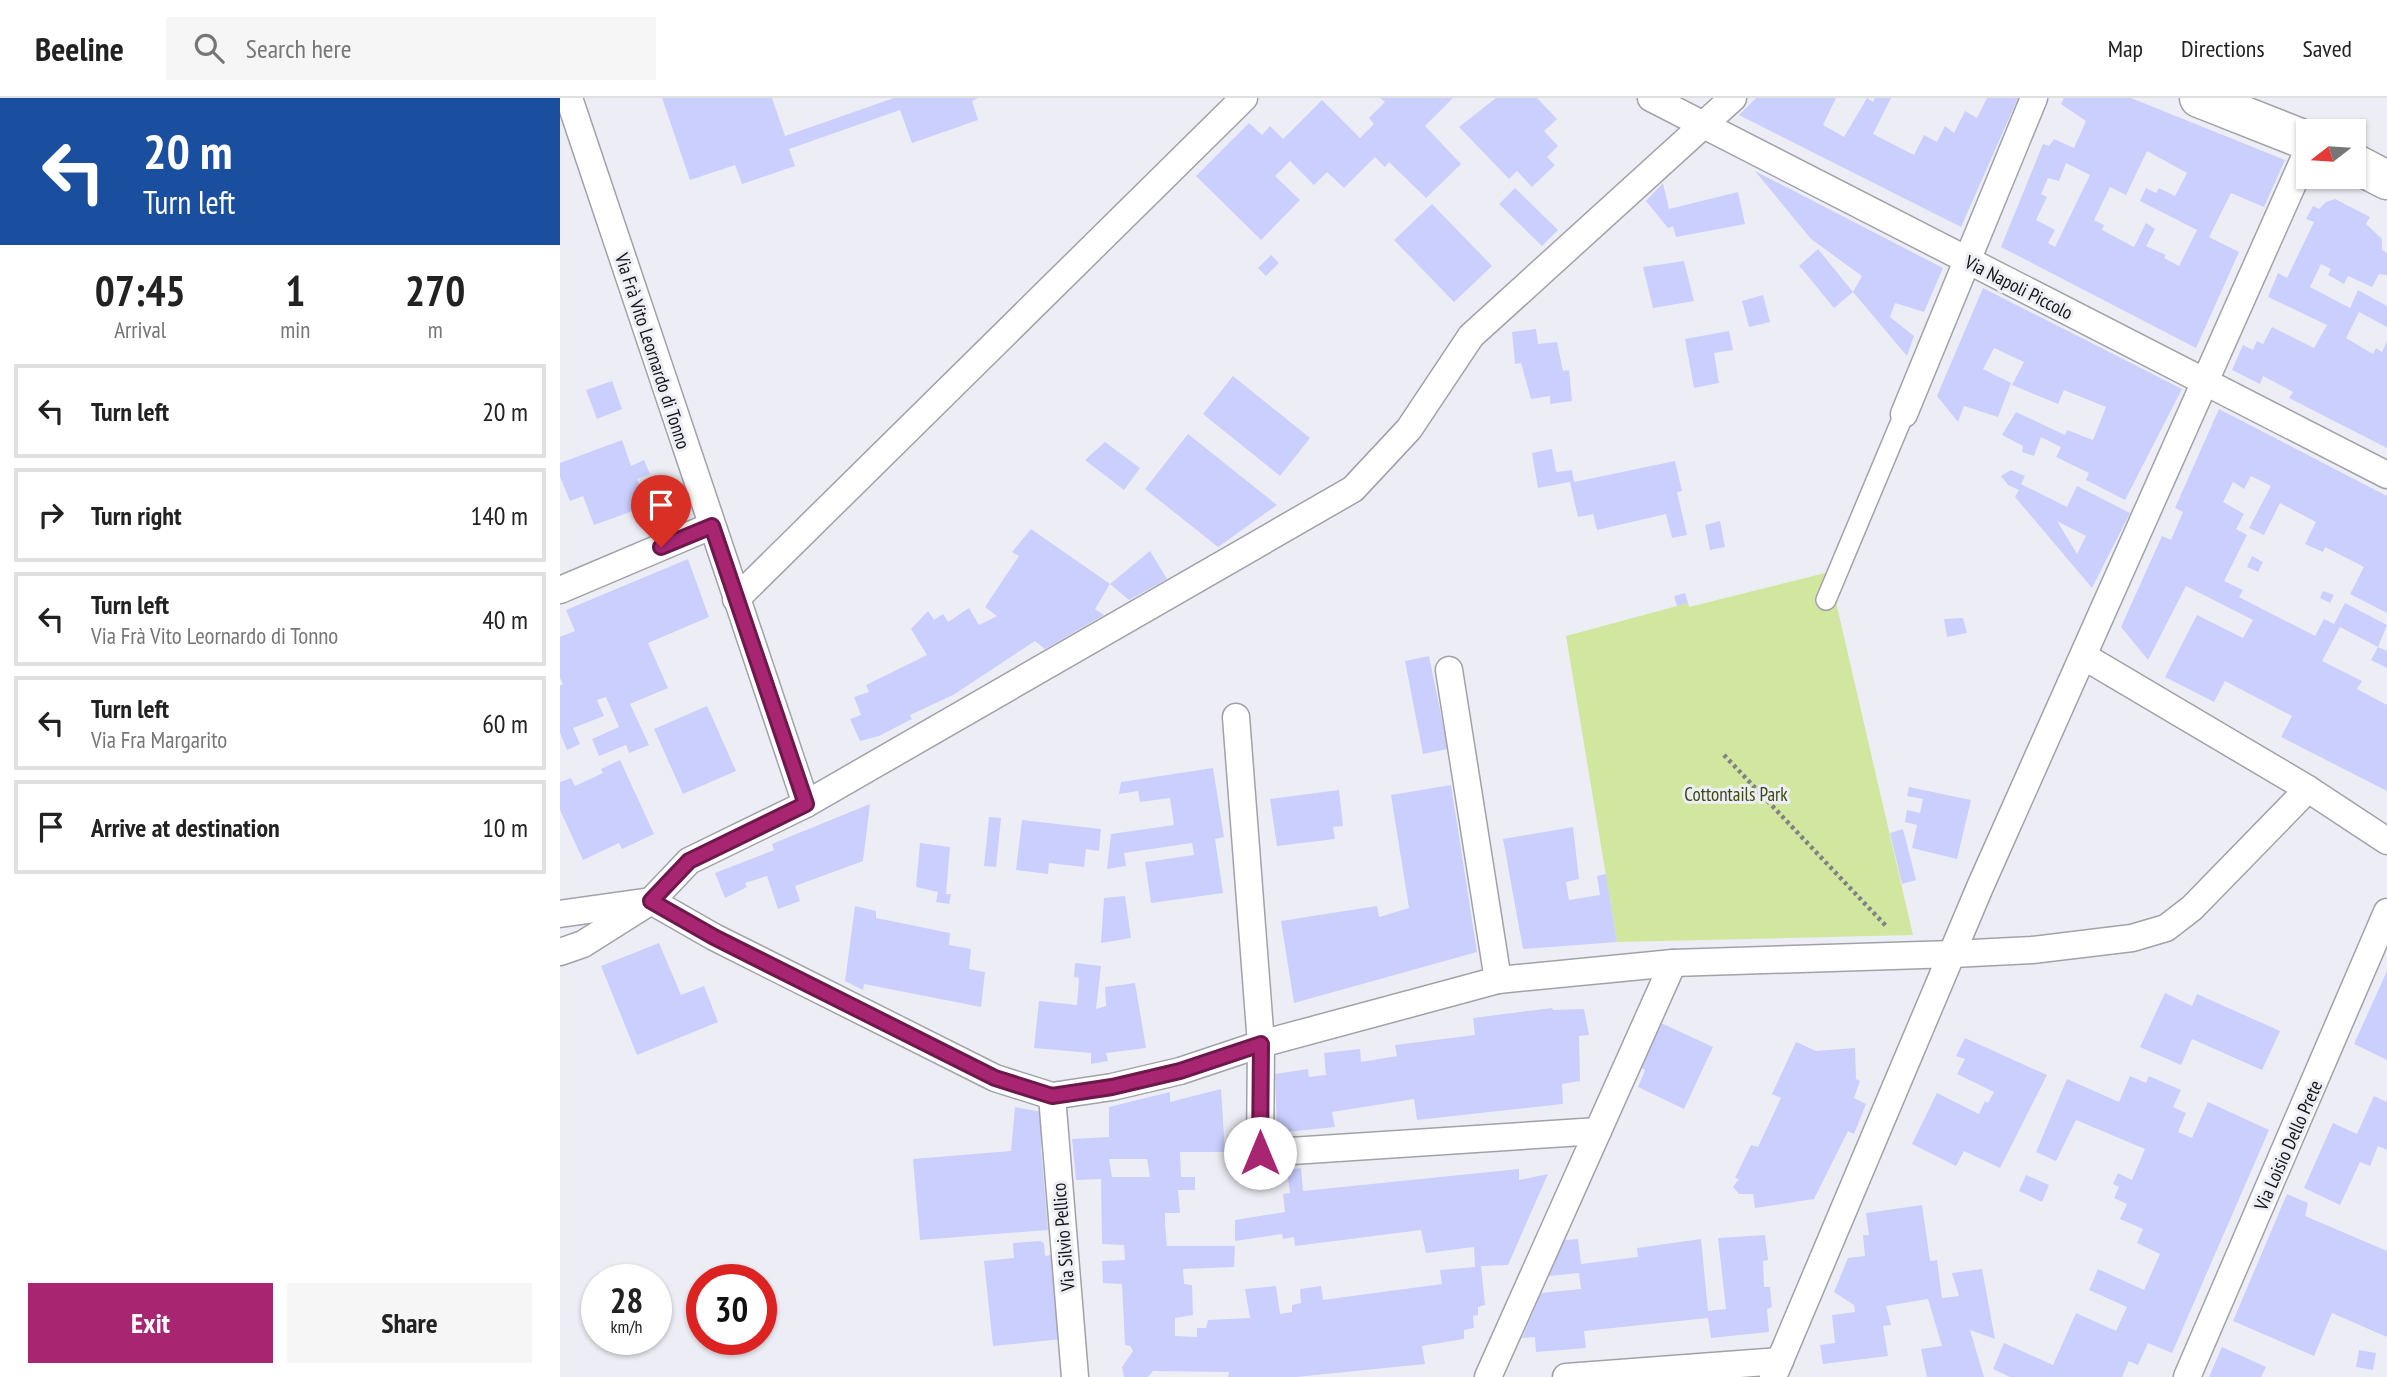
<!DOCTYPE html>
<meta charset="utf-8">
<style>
body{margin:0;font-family:"PT Sans Narrow",sans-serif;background:#f6f6f6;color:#222;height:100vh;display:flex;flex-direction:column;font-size:26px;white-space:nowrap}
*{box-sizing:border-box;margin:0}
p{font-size:23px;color:#767676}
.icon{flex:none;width:38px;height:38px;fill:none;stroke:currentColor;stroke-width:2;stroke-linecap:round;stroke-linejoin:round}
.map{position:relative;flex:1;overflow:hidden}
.panel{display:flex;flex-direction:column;background:#fff;width:560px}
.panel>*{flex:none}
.top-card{background:#1a4fa0;color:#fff;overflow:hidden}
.needle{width:46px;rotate:253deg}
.tools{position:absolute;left:1736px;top:21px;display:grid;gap:14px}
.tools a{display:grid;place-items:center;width:70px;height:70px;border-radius:0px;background:#fff;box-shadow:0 2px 5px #0004;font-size:35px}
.speed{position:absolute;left:21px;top:1166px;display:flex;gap:14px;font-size:35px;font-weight:700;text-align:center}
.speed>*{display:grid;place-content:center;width:91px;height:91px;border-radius:50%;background:#fff;box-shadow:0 2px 5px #0004;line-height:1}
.speed small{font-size:18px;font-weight:400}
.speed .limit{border:10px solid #d22;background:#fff;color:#111}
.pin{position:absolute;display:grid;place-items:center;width:60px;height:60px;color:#fff;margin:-72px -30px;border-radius:50% 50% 50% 0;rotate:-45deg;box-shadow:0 0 7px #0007}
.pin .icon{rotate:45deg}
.me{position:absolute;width:77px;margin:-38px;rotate:0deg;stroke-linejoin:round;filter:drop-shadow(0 0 5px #0008)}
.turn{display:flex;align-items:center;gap:24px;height:147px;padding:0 28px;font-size:32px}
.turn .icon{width:91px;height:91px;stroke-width:2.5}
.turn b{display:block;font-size:49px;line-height:60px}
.eta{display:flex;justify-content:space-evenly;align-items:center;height:119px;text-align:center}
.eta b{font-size:42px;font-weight:700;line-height:49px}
.action{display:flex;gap:14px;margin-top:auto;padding:14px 28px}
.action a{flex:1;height:80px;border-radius:0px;background:#a82572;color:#fff;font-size:28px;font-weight:700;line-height:80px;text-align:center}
.action a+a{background:#f6f6f6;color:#222}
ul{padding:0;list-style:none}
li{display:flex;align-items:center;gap:21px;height:94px;margin:0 14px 10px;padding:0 14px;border:4px solid #e0e0e0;border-radius:0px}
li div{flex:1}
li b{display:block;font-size:26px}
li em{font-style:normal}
header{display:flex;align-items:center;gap:42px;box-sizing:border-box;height:98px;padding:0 35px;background:#fff;border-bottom:2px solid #e0e0e0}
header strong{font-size:33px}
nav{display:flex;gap:38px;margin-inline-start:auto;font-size:24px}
.search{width:490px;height:63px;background:#f6f6f6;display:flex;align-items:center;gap:18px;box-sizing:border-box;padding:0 24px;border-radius:0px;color:#767676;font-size:26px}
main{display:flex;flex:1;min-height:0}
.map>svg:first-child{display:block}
.green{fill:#d1e79f}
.building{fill:#cacffd;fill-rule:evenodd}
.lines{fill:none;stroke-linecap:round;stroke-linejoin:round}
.pedestrian-casing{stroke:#a1a2a9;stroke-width:22}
.minor-casing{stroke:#a1a2a9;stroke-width:29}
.primary-casing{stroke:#a1a2a9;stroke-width:41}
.path{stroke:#818286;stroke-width:4.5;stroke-dasharray:3.5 3.5;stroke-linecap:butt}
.pedestrian{stroke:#fff;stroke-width:19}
.minor{stroke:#fff;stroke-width:26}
.primary{stroke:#fff;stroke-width:38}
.route-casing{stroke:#6d184a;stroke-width:18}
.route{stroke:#a82572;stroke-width:12}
.labels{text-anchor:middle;stroke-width:6;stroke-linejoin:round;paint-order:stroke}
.street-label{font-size:19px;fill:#141416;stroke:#edeef5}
.park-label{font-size:19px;fill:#3a480e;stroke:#edeef5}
</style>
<header>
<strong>Beeline</strong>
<div class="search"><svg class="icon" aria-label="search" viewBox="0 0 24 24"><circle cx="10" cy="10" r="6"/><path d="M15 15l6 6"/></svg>Search here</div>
<nav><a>Map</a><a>Directions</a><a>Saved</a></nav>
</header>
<main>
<section class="panel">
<div class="top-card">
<div class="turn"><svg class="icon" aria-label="left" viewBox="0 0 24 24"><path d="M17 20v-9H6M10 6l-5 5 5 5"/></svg><div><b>20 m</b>Turn left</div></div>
</div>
<div class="eta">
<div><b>07:45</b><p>Arrival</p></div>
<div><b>1</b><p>min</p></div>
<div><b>270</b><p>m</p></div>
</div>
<ul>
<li><svg class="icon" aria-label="left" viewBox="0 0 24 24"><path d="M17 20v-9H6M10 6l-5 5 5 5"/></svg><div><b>Turn left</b></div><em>20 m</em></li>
<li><svg class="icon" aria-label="right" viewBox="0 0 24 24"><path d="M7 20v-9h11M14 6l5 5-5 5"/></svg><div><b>Turn right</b></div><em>140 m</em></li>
<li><svg class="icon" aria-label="left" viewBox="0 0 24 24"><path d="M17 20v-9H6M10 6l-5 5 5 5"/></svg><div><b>Turn left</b><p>Via Frà Vito Leornardo di Tonno</p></div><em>40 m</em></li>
<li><svg class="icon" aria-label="left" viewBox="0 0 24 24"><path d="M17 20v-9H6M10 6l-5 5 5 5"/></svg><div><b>Turn left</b><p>Via Fra Margarito</p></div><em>60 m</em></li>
<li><svg class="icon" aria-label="arrive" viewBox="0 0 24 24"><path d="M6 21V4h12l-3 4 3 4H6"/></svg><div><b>Arrive at destination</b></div><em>10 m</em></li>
</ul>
<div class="action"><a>Exit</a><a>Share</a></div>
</section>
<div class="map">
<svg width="1827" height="1279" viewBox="0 0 1827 1279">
<rect width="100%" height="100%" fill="#edeef5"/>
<polygon class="green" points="1269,474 1353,837 1057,844 1006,538 1128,505 1129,509"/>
<g class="building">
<polygon points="102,0 212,0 225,38 334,0 418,0 412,3 418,22 352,45 340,12 229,51 235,68 182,86 175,67 130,82"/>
<polygon points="820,0 893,0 865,28 901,66 866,100 829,64 825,69 815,59 784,90 767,74 754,87 730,63 715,78 740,102 701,142 636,78 689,25 702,37 710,28 723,41 762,2 800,40 814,26 809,20 825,4"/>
<polygon points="936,0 977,0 997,21 984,33 998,48 987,59 995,67 972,89 957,73 949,81 899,29"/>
<polygon points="1196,0 1276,0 1263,27 1284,39 1307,0 1313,4 1315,0 1331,0 1313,36 1354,57 1364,37 1377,44 1385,28 1394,35 1405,13 1417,20 1427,0 1458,0 1401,129 1179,17"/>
<path d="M1504 0H1571L1725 62 1704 109 1671 95 1649 139 1679 154 1636 250 1441 149 1483 46 1489 48 1494 41 1514 50 1526 23 1501 6ZM1587 53 1627 75 1615 98 1599 90 1596 95 1586 90 1580 103 1637 132 1619 168 1604 160 1606 157 1586 148 1595 131 1586 125 1574 149 1542 132 1544 127 1534 122 1550 89 1566 97ZM1506 65 1530 77 1495 149 1488 145 1495 132 1476 122 1487 99 1481 96 1488 80 1499 83Z"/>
<polygon points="1195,73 1383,170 1364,214 1335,205 1330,219 1354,238 1347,258 1293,194 1274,210 1242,171 1239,168 1258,151 1293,194 1302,178 1251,141"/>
<polygon points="1103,85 1109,111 1178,94 1185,126 1116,139 1113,128 1108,130 1086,103"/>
<polygon points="955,90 998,132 982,148 939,106"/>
<polygon points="1775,101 1810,119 1806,126 1822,141 1822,152 1827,155 1827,177 1819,176 1812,189 1788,178 1784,186 1768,177 1771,171 1761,166 1750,189 1790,210 1798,192 1827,208 1827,229 1799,214 1786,240 1813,256 1816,250 1822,254 1827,243 1827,350 1729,300 1733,294 1703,278 1700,286 1672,272 1683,247 1693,252 1697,243 1703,246 1712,229 1754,250 1767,227 1708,199 1718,175 1727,180 1754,124 1746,121 1753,108 1759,111 1766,104"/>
<polygon points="872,106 932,168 894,204 834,142"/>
<polygon points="711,157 719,165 706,178 698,170"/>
<polygon points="1124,163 1134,203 1093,210 1083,169"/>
<polygon points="1423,190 1622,291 1565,402 1526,382 1529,375 1496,359 1501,349 1481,339 1474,358 1462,354 1463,348 1442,337 1456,314 1505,337 1507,332 1533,342 1546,309 1504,292 1498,306 1452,287 1464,264 1434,250 1423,271 1451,285 1438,319 1404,308 1398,324 1377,298"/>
<polygon points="1203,197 1210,224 1189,229 1182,203"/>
<polygon points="976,231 978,246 997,244 1003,273 1009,272 1012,303 990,306 990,298 971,301 961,265 955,266 952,234"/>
<polygon points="1169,233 1173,252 1154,255 1159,285 1134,290 1125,241"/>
<polygon points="673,278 750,340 720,378 643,316"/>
<polygon points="52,283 62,311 37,321 26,292"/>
<polygon points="1659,311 1827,398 1827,515 1790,496 1804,469 1765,449 1763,454 1745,446 1756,424 1720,405 1704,437 1689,430 1711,388 1691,378 1684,391 1673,384 1663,404 1684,416 1676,431 1687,437 1664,483 1683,492 1679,499 1755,538 1764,521 1774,526 1785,505 1827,527 1818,549 1780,529 1762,563 1802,583 1797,591 1827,607 1827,693 1721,639 1732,618 1665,583 1654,604 1605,579 1637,517 1683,540 1693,522 1626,488 1588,562 1561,529 1602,438 1611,442 1623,414 1615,410"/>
<polygon points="628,336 717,407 658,449 585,391"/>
<polygon points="62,342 71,368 84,362 90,376 77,381 87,408 34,427 23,398 10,403 0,379 0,365"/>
<polygon points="545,344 580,370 564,392 525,362"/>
<polygon points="992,351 996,374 1012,372 1014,384 1115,363 1122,393 1117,394 1127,437 1112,440 1106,416 1037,432 1033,416 1018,419 1010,384 978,390 972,355"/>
<path d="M1451 372 1465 378 1461 386 1507 409 1517 388 1570 415 1532 490 1455 399 1459 392 1448 387 1441 378ZM1497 423 1526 438 1517 456Z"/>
<polygon points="1160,423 1165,449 1150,452 1145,427"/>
<polygon points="471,431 550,486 535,511 544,517 485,551 475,543 393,597 350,617 352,621 319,638 300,643 290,621 301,617 294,599 309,594 306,587 367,557 351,531 368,513 374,522 383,516 388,524 409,510 419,527 437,518 425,509 459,458 452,454"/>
<polygon points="590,453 607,481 569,502 550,486"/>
<polygon points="1692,458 1703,464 1698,474 1687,469"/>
<polygon points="128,461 149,519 88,545 108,590 70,606 89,647 69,655 66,647 39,658 32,641 59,629 46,599 37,602 44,618 13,630 20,646 7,652 0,635 0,588 3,586 0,580 0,539 15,533 6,512"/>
<polygon points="1763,493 1774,497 1770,505 1760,500"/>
<polygon points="1125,495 1128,505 1117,508 1114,498"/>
<polygon points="1403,520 1407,535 1387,539 1384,521"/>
<polygon points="1818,549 1827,553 1827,570 1811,562"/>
<polygon points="869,558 888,651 863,656 845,563"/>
<polygon points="147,608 176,673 123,696 94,631"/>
<polygon points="60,662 94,736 62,751 59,745 23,762 0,712 0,684 11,680 15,688 43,675 41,671"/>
<polygon points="653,670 664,739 655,741 663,795 591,805 585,764 634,757 632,745 564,755 566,768 547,771 551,736 614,727 610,700 580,704 578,693 559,696 561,684"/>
<polygon points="891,687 917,854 734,905 721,823 817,808 819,819 849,810 831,697"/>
<polygon points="1349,689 1411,702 1397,761 1352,750 1357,727 1345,724 1347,712 1360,715 1363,701 1347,698"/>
<polygon points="779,692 783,728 773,729 775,741 717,748 710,701"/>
<polygon points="310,706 303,763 235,788 240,803 218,811 207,778 185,785 187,789 165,800 155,775 214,752 212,746"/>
<polygon points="429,719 441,720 436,769 424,768"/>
<polygon points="462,722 541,731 539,753 526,751 524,769 489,765 488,776 456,772"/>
<polygon points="1013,729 1019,781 1006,784 1009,802 1040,797 1037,778 1046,776 1057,844 963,851 943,741"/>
<polygon points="1343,731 1356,782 1342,786 1330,735"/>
<polygon points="360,745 390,749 386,796 391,796 389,806 376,804 378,794 356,789"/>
<polygon points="565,798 571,840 541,845 544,800"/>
<polygon points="295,808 316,813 316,820 390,835 389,847 411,851 409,871 425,874 421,909 304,886 303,892 285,883"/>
<polygon points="99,845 121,897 144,888 158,924 77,957 41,868"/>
<polygon points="515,865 541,868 536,911 546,908 545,889 575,885 586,950 546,955 548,963 531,966 531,955 474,950 479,903 517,907 519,880 514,879"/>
<polygon points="1827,873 1827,962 1794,946"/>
<polygon points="1605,895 1632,908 1637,896 1720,933 1702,972 1632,941 1621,967 1580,949"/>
<polygon points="992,910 993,912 1024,911 1029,937 1019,938 1020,983 1002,986 1003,1006 857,1022 854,1001 772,1014 775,1029 717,1035 715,976 748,971 749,979 766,977 764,955 800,951 801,964 837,958 835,947 915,937 913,920"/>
<polygon points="1101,925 1153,949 1124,1011 1078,989 1085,972 1081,969"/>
<polygon points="1405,940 1487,977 1440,1070 1404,1053 1396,1068 1352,1046 1377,995 1419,1016 1425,1003 1428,1005 1434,994 1397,976 1405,961 1396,958"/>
<polygon points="1236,944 1256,953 1295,950 1296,981 1300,983 1294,1000 1306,1006 1294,1036 1288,1033 1254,1101 1195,1110 1193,1096 1179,1096 1173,1089 1179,1081 1175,1080 1191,1047 1198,1049 1221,1000 1212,996"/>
<polygon points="1570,978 1586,985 1589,978 1621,992 1613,1009 1626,1015 1618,1034 1632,1040 1648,1004 1709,1032 1612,1255 1588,1245 1578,1267 1569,1263 1562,1279 1450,1279 1433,1271 1444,1245 1493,1267 1516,1215 1556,1233 1567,1209 1529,1192 1538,1171 1584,1192 1600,1156 1577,1145 1583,1131 1560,1121 1567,1106 1554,1100 1559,1089 1553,1086 1558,1075 1572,1082 1585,1051 1516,1022 1496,1063 1476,1054 1507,981 1559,1004"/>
<path d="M661 991 665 1054H620L621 1079H635V1092H618L620 1115H605V1125L607 1148H675L674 1169 623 1171 624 1186 632 1187 633 1217 615 1220V1238L637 1239V1230H646L648 1222 690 1220 685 1191 716 1188 720 1216 732 1214V1207L741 1205 740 1191 761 1188 763 1202 792 1198 882 1186 880 1172 915 1169 914 1149 866 1155 861 1132 735 1148 734 1139 723 1141 722 1136 675 1143V1122L725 1114 723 1096 730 1095 727 1072 741 1070 743 1093 959 1071V1082L988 1076 948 1167 921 1168 925 1207 918 1209V1217L913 1218 914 1230 904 1232V1241L862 1248 865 1266 736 1279H668L669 1274 593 1273 588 1279H564L562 1269 573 1253 570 1248 565 1247 562 1186 543 1185 542 1163 565 1162 564 1147 542 1146 541 1081 516 1082 512 1041 549 1039V1009L610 994V1004ZM549 1061H587L590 1079H552Z"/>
<polygon points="1814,998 1827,1004 1827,1052 1818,1048 1810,1068 1800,1064 1780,1107 1744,1090 1773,1025 1797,1036"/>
<polygon points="455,1009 482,1014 481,1050 488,1132 360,1142 353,1061 451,1053"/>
<polygon points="1466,1077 1489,1087 1482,1104 1459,1093"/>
<polygon points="1727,1096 1748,1105 1745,1118 1827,1153 1827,1239 1772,1215 1754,1258 1673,1223"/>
<polygon points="1362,1107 1370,1163 1377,1162 1382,1200 1399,1198 1392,1175 1422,1171 1435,1241 1410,1232 1424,1279 1367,1279 1361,1251 1382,1248 1368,1201 1326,1208 1331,1227 1323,1228 1328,1258 1263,1266 1260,1247 1275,1245 1272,1217 1295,1214 1294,1207 1274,1194 1288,1160 1305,1158 1303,1137 1309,1137 1306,1115"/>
<polygon points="1205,1137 1208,1162 1203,1163 1204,1189 1210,1189 1212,1209 1207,1211 1209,1234 1151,1240 1148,1220 1024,1233 1026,1250 976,1254 975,1239 962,1240 981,1195 1021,1191 1019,1175 989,1178 1004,1142 1018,1141 1021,1166 1078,1159 1077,1150 1141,1141 1148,1213 1166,1211 1158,1140"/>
<polygon points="480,1143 484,1145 485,1158 491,1157 502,1241 433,1248 424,1163 454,1160 453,1145"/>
<polygon points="1662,1249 1706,1269 1701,1279 1649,1279"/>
<polygon points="1799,1252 1816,1255 1813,1272 1796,1269"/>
</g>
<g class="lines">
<defs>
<polyline id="pedestrian" points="1266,502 1344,316"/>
<g id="minor">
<polyline points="9,0 246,706"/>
<polyline points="1091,0 1827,377"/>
<polyline points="1344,316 1474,0"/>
<polyline points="0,492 151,428"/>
<polyline points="176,501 684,0"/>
<polyline points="1525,559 1748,691 1827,743"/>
<polyline points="889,572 938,882"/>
<polyline points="676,619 701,946 700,1055 1038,1033"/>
<polyline points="0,816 91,803 154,839 435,980 492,998 552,989 620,973 701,946 938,882 1113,865 1393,856 1472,852 1572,840 1606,830 1632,810 1748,691"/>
<polyline points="0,854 23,846 91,803 129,763 246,706 793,391 849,331 911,238 1173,0"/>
<polyline points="492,998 515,1279"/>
<polyline points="928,1279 1113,865"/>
<polyline points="1006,1279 1220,1263"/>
<polyline points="1213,1279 1420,789 1748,52"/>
<polyline points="1627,1279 1827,814"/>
</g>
<g id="primary">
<polyline points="1639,0 1748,43"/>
<polyline points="1794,65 1827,82"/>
</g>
</defs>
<use href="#pedestrian" class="pedestrian-casing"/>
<use href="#minor" class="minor-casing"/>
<use href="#primary" class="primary-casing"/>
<polyline class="path" points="1164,657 1327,829"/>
<use href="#pedestrian" class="pedestrian"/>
<use href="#minor" class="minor"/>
<use href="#primary" class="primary"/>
</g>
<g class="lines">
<defs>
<polyline id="route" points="101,449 152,428 246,706 129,763 91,803 154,839 435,980 492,998 552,989 620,973 701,946 700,1055"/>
</defs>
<use href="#route" class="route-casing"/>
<use href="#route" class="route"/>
</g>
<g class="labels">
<g class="street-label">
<text transform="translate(1459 189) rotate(27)" y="7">Via Napoli Piccolo</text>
<text transform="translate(93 253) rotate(72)" y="7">Via Frà Vito Leornardo di Tonno</text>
<text transform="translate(1728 1047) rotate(-66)" y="7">Via Loisio Dello Prete</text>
<text transform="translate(503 1139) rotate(-95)" y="7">Via Silvio Pellico</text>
</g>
<g class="park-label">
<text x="1176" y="703">Cottontails Park</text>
</g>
</g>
</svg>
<div class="tools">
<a><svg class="needle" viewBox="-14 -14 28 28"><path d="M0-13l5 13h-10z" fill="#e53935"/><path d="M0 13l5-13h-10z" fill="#767676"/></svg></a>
</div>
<div class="speed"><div>28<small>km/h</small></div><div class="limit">30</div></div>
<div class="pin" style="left:101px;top:449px;background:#d93025"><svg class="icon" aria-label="arrive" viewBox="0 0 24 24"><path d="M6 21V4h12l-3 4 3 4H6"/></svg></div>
<svg class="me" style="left:700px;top:1055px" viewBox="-20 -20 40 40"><circle r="19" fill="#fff"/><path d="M0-13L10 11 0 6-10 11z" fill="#a82572"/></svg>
</div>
</main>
